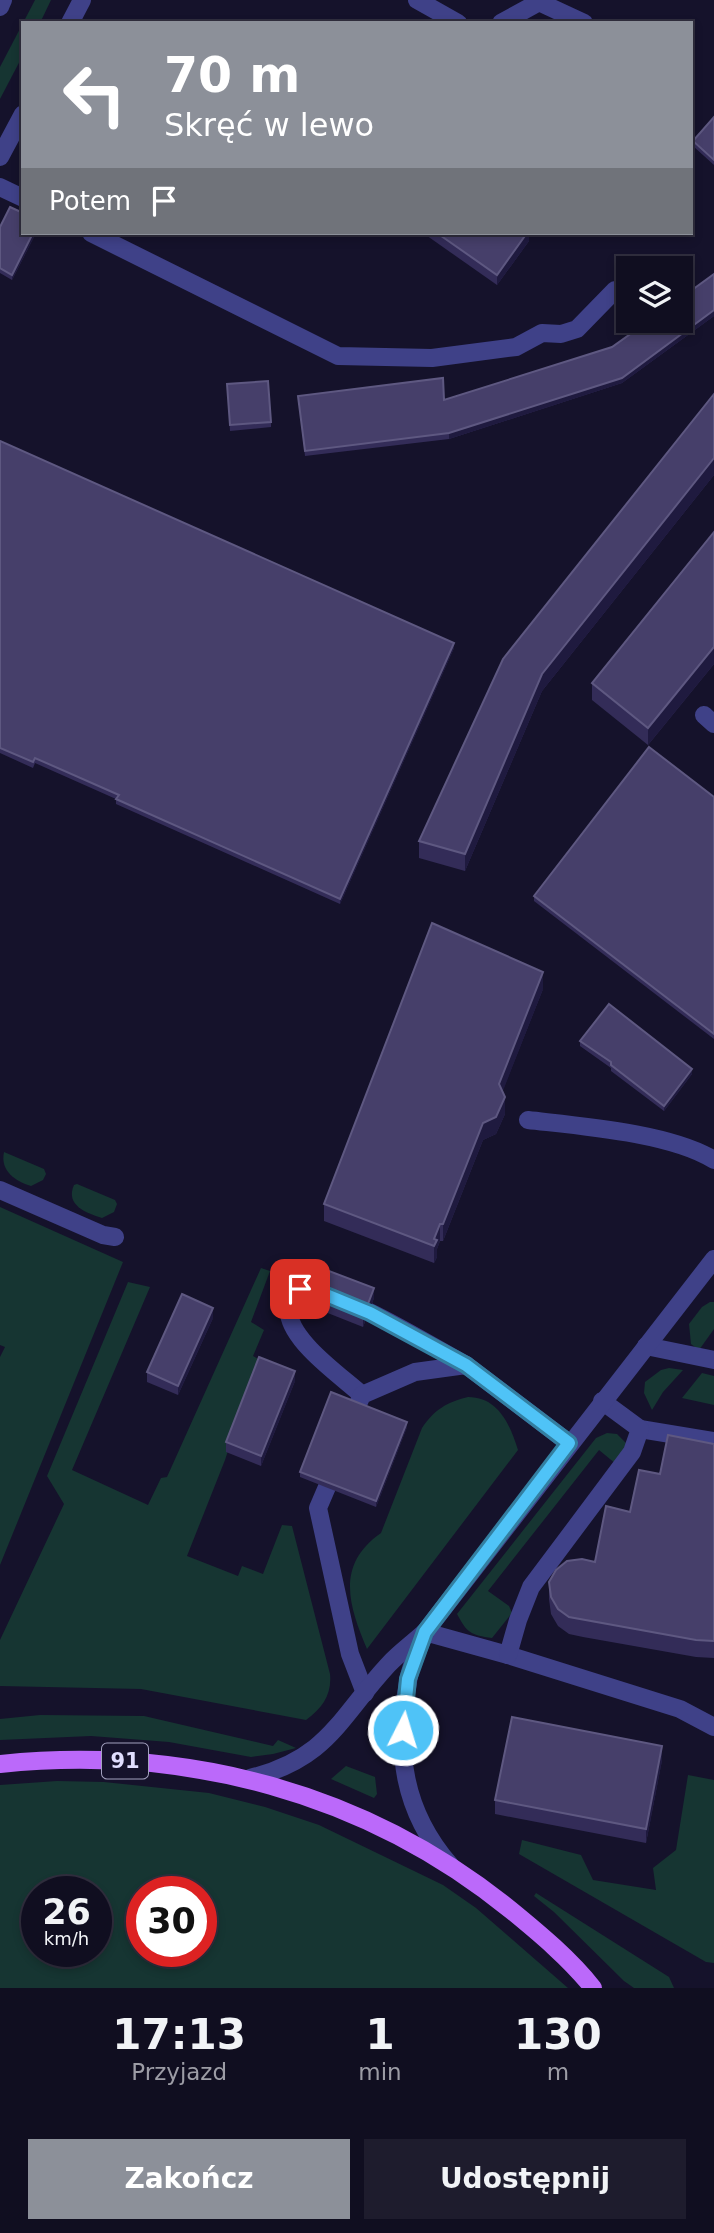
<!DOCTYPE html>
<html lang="pl">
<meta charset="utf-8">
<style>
body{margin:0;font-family:"DejaVu Sans",sans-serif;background:#1e1c2d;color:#f1f3f6;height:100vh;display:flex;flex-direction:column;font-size:26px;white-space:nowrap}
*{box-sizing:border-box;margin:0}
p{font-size:23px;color:#9c9ca5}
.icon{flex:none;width:38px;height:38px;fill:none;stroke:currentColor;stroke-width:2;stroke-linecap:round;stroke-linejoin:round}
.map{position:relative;height:1988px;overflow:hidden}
.details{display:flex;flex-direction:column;background:#100e20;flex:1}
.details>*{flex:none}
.guide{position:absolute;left:21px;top:21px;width:672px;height:214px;border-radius:0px;box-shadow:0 4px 10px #0003,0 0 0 2px #302e3e;background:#8c9099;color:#fff;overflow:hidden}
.tools{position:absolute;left:616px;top:256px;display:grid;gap:14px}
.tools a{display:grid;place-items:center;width:77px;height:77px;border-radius:0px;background:#100e20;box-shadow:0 4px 10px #0003,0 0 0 2px #302e3e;font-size:35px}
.speed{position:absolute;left:21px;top:1876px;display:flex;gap:14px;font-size:35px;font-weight:700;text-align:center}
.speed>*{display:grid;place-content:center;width:91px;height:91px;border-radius:50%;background:#100e20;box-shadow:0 4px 10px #0003,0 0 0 2px #302e3e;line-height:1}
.speed small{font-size:18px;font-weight:400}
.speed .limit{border:10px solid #d22;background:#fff;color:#111}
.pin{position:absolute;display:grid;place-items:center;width:60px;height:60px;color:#fff;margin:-30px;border-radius:14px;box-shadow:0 4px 10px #0006}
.me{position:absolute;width:77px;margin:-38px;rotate:5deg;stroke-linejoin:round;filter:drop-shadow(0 0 5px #0008)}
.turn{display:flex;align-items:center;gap:24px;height:147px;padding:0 28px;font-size:32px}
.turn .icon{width:91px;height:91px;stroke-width:2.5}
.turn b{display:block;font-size:49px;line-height:60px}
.then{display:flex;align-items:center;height:66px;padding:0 28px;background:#0003;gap:14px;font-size:26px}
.eta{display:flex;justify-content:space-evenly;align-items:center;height:119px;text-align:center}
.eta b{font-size:42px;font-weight:600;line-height:49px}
.primary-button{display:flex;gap:14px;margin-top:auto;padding:14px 28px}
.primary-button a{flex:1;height:80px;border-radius:0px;background:#8c9099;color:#fff;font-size:28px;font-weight:600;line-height:80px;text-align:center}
.primary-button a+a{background:#1e1c2d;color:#f1f3f6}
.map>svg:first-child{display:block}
.green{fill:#163532;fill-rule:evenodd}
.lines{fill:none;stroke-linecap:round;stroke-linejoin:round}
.minor{stroke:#3f4188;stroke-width:18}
.major{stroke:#bb69fa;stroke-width:18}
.wall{fill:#332c58}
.shaded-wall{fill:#1f1a3f}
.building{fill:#463f6a;stroke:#5e5881;stroke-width:2}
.route-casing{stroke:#337fa1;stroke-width:18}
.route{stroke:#4fc3f7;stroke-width:12}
.labels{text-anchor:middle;stroke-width:7;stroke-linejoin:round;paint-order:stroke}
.shield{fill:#15122b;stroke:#a3a1bf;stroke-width:2}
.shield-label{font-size:21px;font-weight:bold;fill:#e0defe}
</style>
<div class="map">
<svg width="714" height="1988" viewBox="0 0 714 1988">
<rect width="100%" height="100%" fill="#15122b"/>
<g class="green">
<polygon points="35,0 51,0 40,23 23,23"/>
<polygon points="23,23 23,55 0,99 0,67"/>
<path d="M4 1152 44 1169 46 1174 43 1180 31 1186C15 1181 0 1171 4 1152Z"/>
<path d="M77 1184 115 1200 117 1204 114 1212 102 1218C86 1213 65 1205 74 1185Z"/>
<polygon points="0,1207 123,1262 0,1565 0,1357 5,1347 0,1345"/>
<path d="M261 1268 270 1271 251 1322 264 1330 253 1356 258 1359 225 1460 187 1556 238 1576 242 1566 263 1574 282 1525 292 1526 330 1674C332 1694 323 1708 306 1720L141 1689 0 1686V1640L64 1504 47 1476 128 1282 150 1287 72 1470 148 1505 161 1478 167 1477Z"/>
<polygon points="710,1302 714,1302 714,1329 699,1350 691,1344 689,1324 702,1307"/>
<polygon points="669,1368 683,1370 663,1392 652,1410 644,1393 645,1382 661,1370"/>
<polygon points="702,1373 714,1376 714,1405 682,1398"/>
<path d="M468 1397C498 1397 510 1424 518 1450L367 1649C349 1606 335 1565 381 1533L422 1428C434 1410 447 1402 468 1397Z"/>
<path d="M607 1433 617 1434 627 1444 616 1464 599 1450 488 1591 509 1606 512 1613 492 1638C471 1635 467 1633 457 1614L596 1438Z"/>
<polygon points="40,1715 144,1716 273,1746 278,1740 296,1748 273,1754 251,1757 169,1742 91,1736 0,1740 0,1719"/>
<polygon points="346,1766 375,1777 377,1794 374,1798 331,1779"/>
<polygon points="688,1775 714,1780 714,1963 706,1962 519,1854 522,1840 581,1855 593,1880 656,1890 653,1868 676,1850"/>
<path d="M57 1781 104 1782 209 1793 265 1807 319 1825 443 1885 476 1908 568 1988H0V1785ZM37 1892H96V1951H37ZM142 1892H201V1951H142Z"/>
<polygon points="536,1893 669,1977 674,1988 634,1988 624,1981 554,1912 534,1896"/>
</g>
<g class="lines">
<g class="minor">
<polyline points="417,0 458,23"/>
<polyline points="0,7 3,0"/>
<polyline points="70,23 82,0"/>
<polyline points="501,23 539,2 584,23"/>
<polyline points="0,157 23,114"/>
<polyline points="0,187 23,198"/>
<polyline points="91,233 338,356 432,358 516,347 542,333 561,334 577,329 615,290"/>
<polyline points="704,715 714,724"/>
<path d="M528 1120C580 1126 671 1133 714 1160"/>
<polyline points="0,1190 103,1235 115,1237"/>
<polyline points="646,1346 714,1360"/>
<path d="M362 1395C341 1376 293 1343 289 1314 288 1304 294 1296 300 1289 346 1292 424 1342 466 1365"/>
<polyline points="358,1404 362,1395 415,1372 466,1365 569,1443"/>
<polyline points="640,1429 714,1441"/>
<polyline points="327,1487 318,1508 350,1654 365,1693"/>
<polyline points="425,1632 508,1655 680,1709 714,1727"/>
<path d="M424 1636C418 1650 410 1666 408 1682 395 1751 403 1811 450 1865"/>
<polyline points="508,1655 518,1620 531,1587 632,1452 640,1429 602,1401"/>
<path d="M250 1778C328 1759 339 1718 388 1665 399 1653 413 1643 425 1632L714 1259"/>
</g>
<path class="major" d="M0 1764C186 1745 366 1792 512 1911 540 1934 570 1959 593 1988"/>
</g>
<g class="wall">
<polygon points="714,117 714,165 693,146 693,141"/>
<polygon points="0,227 23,233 36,233 12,280 0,273"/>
<polygon points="423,233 529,233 529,241 497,285"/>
<polygon points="714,274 714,316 622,383 449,439 305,456 298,396 444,400 612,347"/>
<polygon points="227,384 271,422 271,427 230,431"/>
<polygon points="714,394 714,475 542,691 465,871 419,858 419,841"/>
<polygon points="0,441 454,648 340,904 116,804 116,799 35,763 33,768 0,753"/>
<polygon points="714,532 714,664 648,745 592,700 592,683"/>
<polygon points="714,797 714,1039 534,901 534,896"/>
<polygon points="543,989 502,1092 505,1114 496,1134 483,1140 443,1241 440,1241 437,1249 437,1257 434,1263 324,1221 324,1204"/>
<polygon points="580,1041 692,1074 664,1111 611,1071 611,1068 580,1046"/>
<polygon points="310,1296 374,1298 363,1327 310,1306"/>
<polygon points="213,1318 178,1395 147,1382 147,1372"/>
<polygon points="295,1381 261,1466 226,1452 226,1442"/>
<polygon points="407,1427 376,1507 300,1477 300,1472"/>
<polygon points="714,1444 714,1658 696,1657 583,1637 569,1634 558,1626 551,1614 549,1599 549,1582 595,1562 630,1512 660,1474"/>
<polygon points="662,1760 646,1843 495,1814 495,1800"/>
</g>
<g class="shaded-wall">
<polygon points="33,233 36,233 12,280 12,275"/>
<polygon points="527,233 529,233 529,241 497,285 497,275"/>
<polygon points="714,310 714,316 622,383 449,439 449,433"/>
<polygon points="714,458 714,475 542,691 465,871 465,854 542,674"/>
<polygon points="454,643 454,648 340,904 340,899"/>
<polygon points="714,647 714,664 648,745 648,728"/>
<polygon points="543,972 543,989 499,1101 499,1084"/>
<polygon points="692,1069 692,1074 664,1111 664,1106"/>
<polygon points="505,1097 505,1114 496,1134 483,1140 443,1241 443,1224 483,1123"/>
<polygon points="440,1224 440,1241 437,1249 437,1257 434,1263 434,1239"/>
<polygon points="374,1288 374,1298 363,1327 363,1317"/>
<polygon points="213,1308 213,1318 178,1395 178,1386"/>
<polygon points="295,1371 295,1381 261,1466 261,1456"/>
<polygon points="407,1422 407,1427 376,1507 376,1501"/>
<polygon points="662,1746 662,1760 646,1843 646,1829"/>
</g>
<g class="building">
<polygon points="714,117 714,160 693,141"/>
<polygon points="10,207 23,213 23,233 33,233 12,275 0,268 0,227"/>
<polygon points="437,233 527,233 497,275"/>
<polygon points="714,274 714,310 622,378 449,433 305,451 298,396 443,378 444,400 612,347 650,320 681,320 681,298"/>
<polygon points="268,381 271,422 230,425 227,384"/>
<polygon points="714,394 714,458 542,674 465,854 419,841 503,659"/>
<polygon points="0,441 454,643 340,899 116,799 119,795 35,758 33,762 0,748"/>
<polygon points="714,532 714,647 648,728 592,683"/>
<polygon points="649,747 714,797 714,1034 534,896"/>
<polygon points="432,923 543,972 499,1084 505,1097 496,1117 483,1123 443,1224 440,1224 434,1239 437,1240 434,1246 324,1204"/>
<polygon points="609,1004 692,1069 664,1106 611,1065 611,1062 580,1041"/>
<polygon points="321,1268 374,1288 363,1317 310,1296"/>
<polygon points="182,1294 213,1308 178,1386 147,1372"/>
<polygon points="259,1357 295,1371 261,1456 226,1442"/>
<polygon points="331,1392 407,1422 376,1501 300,1472"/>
<polygon points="668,1435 714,1444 714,1641 696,1640 569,1617 558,1609 551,1597 549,1582 556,1570 567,1561 582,1559 595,1562 606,1506 630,1512 639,1470 660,1474"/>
<polygon points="512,1717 662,1746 646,1829 495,1800"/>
</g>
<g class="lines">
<defs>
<polyline id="route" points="300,1289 314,1290 370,1313 466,1365 569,1443 425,1632 408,1679 403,1730"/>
</defs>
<use href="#route" class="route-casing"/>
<use href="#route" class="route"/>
</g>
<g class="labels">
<rect class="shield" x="102" y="1743.5" width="46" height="35" rx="5"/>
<g class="shield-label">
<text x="125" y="1768">91</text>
</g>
</g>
</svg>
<div class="tools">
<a><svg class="icon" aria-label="layers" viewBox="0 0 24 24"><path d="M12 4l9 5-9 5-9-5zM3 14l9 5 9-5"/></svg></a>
</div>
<div class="speed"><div>26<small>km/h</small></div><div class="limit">30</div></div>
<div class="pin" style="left:300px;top:1289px;background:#d93025"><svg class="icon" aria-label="arrive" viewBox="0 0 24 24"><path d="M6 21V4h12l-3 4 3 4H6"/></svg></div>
<svg class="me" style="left:403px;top:1730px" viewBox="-20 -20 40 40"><circle r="17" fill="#4fc3f7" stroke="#fff" stroke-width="3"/><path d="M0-11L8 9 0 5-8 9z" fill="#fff"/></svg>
<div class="guide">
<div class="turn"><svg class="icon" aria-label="left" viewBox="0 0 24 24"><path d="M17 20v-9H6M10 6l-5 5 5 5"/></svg><div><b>70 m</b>Skręć w lewo</div></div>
<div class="then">Potem<svg class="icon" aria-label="arrive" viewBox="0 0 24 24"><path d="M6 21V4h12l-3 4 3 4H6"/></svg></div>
</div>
</div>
<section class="details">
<div class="eta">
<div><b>17:13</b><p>Przyjazd</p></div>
<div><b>1</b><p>min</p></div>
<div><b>130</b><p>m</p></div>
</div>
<div class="primary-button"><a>Zakończ</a><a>Udostępnij</a></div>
</section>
